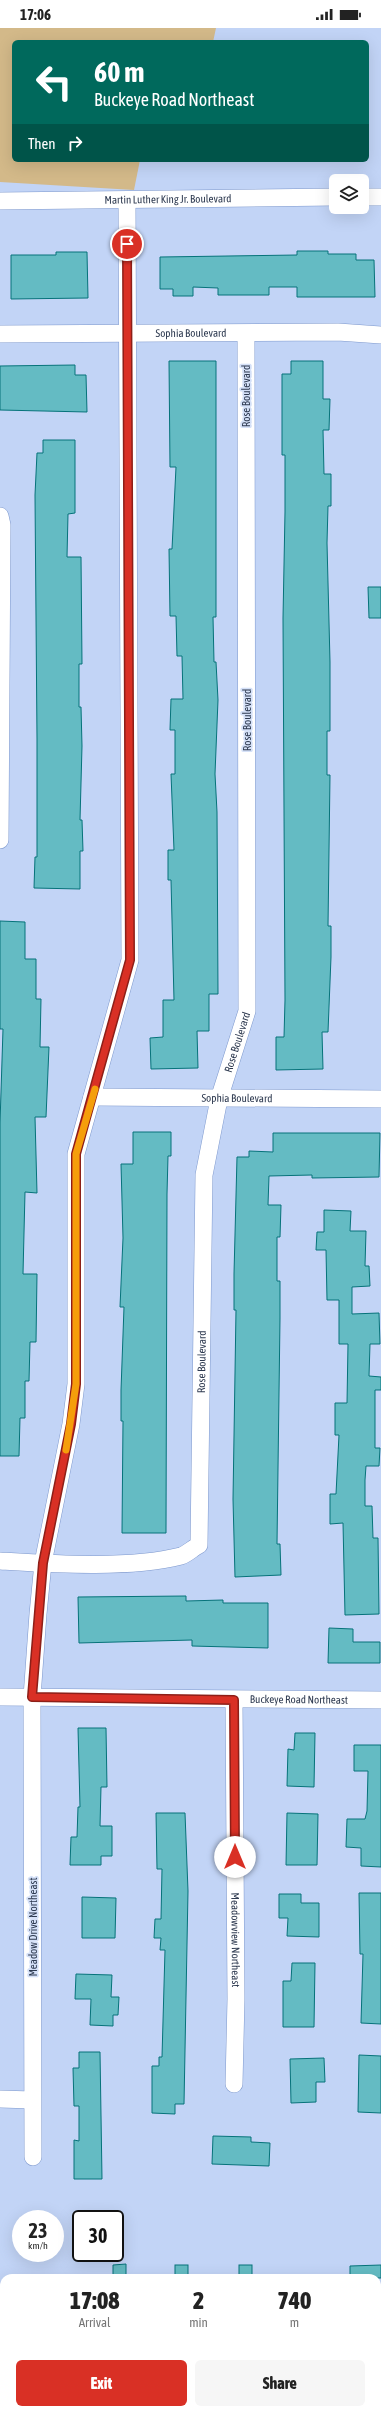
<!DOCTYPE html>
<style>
body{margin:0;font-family:"Asap Condensed",sans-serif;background:#f6f6f6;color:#222;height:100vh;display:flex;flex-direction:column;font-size:15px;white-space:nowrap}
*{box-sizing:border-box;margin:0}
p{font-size:13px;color:#767676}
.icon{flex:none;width:22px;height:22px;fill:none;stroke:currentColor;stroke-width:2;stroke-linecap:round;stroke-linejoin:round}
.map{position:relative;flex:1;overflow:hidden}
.panel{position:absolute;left:0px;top:2246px;width:381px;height:140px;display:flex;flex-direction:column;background:#fff;border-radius:12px 12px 0 0;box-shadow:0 4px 16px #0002}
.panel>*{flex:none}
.guide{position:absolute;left:12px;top:12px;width:357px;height:122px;border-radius:6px;box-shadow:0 4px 16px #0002;background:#00695c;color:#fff;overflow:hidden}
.tools{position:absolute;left:329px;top:146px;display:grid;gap:8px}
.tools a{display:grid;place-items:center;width:40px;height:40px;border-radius:6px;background:#fff;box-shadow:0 4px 16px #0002;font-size:20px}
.speed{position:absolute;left:12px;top:2182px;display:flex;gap:8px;font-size:20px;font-weight:700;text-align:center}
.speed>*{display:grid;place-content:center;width:52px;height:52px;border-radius:50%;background:#fff;box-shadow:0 4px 16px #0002;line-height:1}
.speed small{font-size:10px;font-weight:400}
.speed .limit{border:2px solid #111;border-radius:6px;background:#fff;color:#111}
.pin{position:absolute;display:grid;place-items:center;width:34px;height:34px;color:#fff;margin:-17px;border:2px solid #fff;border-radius:50%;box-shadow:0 1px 4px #0007}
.me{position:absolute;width:44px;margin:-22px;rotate:0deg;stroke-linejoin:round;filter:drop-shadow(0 0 3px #0008)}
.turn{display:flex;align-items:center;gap:14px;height:84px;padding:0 16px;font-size:18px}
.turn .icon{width:52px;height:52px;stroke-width:2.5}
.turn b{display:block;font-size:28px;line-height:34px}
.then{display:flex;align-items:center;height:38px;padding:0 16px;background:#0003;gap:8px;font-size:15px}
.eta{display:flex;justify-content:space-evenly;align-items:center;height:68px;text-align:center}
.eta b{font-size:24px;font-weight:800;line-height:28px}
.cta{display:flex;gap:8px;margin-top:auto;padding:8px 16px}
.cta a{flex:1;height:46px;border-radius:6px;background:#d93025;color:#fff;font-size:16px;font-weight:800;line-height:46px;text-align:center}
.cta a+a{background:#f6f6f6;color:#222}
.status{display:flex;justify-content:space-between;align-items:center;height:28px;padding:0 20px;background:#fff;direction:ltr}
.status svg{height:11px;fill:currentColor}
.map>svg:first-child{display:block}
.green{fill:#d3b989}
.building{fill:#64bbc3;stroke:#06737a}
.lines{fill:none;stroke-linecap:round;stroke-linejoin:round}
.minor-casing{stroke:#7d98cd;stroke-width:18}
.minor{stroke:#fff;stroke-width:17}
.route-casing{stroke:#8d1f18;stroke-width:10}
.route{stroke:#d93025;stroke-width:7}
.slow{stroke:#f59e0b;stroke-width:7}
.labels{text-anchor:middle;stroke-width:3.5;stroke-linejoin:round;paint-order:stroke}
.street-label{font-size:11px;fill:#2e3a50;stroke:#d5e1f8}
</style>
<div class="status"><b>17:06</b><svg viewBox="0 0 49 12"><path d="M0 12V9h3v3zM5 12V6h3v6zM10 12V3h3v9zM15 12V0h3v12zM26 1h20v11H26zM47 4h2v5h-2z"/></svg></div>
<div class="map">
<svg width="381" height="2386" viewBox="0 0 381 2386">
<rect width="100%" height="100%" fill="#c2d4f6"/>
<polygon class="green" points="0,0 216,0 213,14 14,14 14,132 140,132 134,162 0,154"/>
<g class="building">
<polygon points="297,223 328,223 328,226 356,226 356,232 374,232 375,269 297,269 297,259 269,259 269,267 218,267 218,260 193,259 193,268 173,268 173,261 160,261 160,229 297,227"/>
<polygon points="56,224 87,224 88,270 11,271 11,227 56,227"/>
<polygon points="169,333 216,333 216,589 213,589 214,634 216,634 218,672 215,746 217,784 218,966 209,966 209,1003 197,1003 198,1040 151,1041 150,1010 163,1009 163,972 174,972 171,852 168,852 168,822 174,822 171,746 175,746 175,702 170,702 171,671 183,671 182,628 177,628 176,588 170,588 169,521 172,521 176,439 170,439"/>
<polygon points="291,333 323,333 323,371 330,371 329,402 323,402 324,446 331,446 331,478 328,478 327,515 330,634 330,703 327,703 327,747 330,747 328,898 331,898 331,929 328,1004 322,1004 323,1041 276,1042 276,1009 284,1009 285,972 283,590 285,484 285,427 282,427 282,346 291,346"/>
<polygon points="75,337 75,347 86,347 87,384 0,382 0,338"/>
<polygon points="43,412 75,412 75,485 68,486 67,529 81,529 82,636 79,636 79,679 81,679 82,718 80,792 82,792 83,823 80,823 80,861 34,860 35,829 37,829 37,711 35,467 37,425 43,425"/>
<polygon points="368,559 381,559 381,590 369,590"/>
<polygon points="0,893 25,894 25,931 36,931 36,971 41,971 40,1019 49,1019 46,1089 35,1089 37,1165 25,1164 23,1246 37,1246 36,1314 30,1314 29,1353 25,1353 25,1390 20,1390 19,1428 0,1428 0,1095 3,1001 0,1001"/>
<polygon points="133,1104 171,1104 171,1128 168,1128 167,1166 166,1505 122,1505 123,1393 121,1393 121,1362 124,1279 120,1279 123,1210 121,1136 133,1136"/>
<polygon points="273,1105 380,1105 379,1149 312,1150 312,1147 269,1148 268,1177 281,1177 280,1209 277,1209 277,1253 280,1253 280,1290 277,1516 280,1516 281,1547 235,1549 233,1471 236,1282 234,1282 234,1246 237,1129 249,1129 249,1123 273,1124"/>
<polygon points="324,1182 351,1183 350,1203 366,1203 365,1238 369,1238 370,1258 352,1259 352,1286 379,1285 380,1316 370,1316 369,1348 381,1349 381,1362 375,1362 375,1420 380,1420 379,1438 366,1438 365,1452 365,1478 372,1478 373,1510 378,1510 379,1586 345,1587 343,1495 330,1496 330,1466 336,1466 339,1407 335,1407 335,1375 347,1375 348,1316 339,1316 339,1272 327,1272 326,1222 316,1222 317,1204 324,1204"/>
<polygon points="186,1568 186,1573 223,1572 223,1575 268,1575 268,1620 192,1618 192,1612 79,1615 78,1569"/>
<polygon points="329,1600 353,1601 353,1614 380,1614 380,1635 328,1635"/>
<polygon points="78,1700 106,1700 107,1759 101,1759 100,1798 112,1798 112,1828 101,1828 101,1837 70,1837 71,1809 77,1809 78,1779 80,1779"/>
<polygon points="295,1705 315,1705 314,1759 287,1758 288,1721 294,1722"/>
<polygon points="354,1717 381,1717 381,1839 361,1838 361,1820 346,1819 347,1791 365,1791 367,1783 368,1743 354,1743"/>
<polygon points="156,1785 185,1785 188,1863 184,2076 175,2076 175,2086 152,2085 152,2038 159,2038 159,2029 162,2029 165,1922 160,1922 161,1910 154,1910 155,1891 161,1891 162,1841 157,1841"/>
<polygon points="287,1785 318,1786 317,1837 286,1837"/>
<polygon points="359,1865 381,1865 381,1996 361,1995 363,1926 360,1926"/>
<polygon points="279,1866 301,1866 301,1875 319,1875 319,1909 287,1908 288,1890 279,1890"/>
<polygon points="82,1869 116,1870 115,1910 82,1910"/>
<polygon points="292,1935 315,1935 314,1999 283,1999 283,1953 291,1953"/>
<polygon points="76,1946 112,1947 111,1969 119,1969 118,1987 113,1987 113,1998 90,1997 91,1971 75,1971"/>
<polygon points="79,2024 100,2024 102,2151 74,2151 74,2112 79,2113 79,2078 74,2078 73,2040 79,2040"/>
<polygon points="359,2027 381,2028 381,2085 358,2084"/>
<polygon points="324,2030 325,2054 316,2054 316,2074 291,2075 290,2031"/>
<polygon points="213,2108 251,2109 251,2114 270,2115 269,2138 212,2136"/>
<polygon points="126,2236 126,2250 113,2250 113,2237"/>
<rect x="175" y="2237" width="13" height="13"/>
<rect x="239" y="2237" width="13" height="13"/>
<polygon points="381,2237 381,2250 350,2250 350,2238"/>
</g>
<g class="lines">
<defs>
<g id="minor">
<polyline points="362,169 381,169"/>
<path id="s1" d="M0 173 336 169"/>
<path id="s2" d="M0 306 338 304 381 307"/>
<polyline points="0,488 2,497 0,812"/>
<path id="s3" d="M92 1069 381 1071"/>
<path id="s4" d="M0 1533C53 1536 130 1541 181 1528 187 1526 193 1520 199 1517L204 1147 219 1071 247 983 246 306"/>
<path id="s5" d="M0 1669 381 1672"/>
<path id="s6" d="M234 1672 236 1971 234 2056"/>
<polyline points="0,2071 32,2072"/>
<polyline points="33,2129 32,1669 38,1586 43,1535 71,1396 76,1356 76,1126 130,932 127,172"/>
<polyline points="377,2325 381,2325"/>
<polyline points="0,2331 4,2329"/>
</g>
</defs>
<use href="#minor" class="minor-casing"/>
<use href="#minor" class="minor"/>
</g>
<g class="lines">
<defs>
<polyline id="route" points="127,216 130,932 76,1126 76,1356 71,1396 43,1535 32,1669 234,1672 235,1829"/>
</defs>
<use href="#route" class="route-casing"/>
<use href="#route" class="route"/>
<polyline class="slow" points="66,1422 76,1356 76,1126 95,1061"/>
</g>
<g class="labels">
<g class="street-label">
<text dy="4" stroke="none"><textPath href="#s1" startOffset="168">Martin Luther King Jr. Boulevard</textPath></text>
<text dy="4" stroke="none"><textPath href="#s2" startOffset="191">Sophia Boulevard</textPath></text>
<text transform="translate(246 368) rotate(-90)" y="4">Rose Boulevard</text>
<text transform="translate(247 692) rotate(-90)" y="4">Rose Boulevard</text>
<text dy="4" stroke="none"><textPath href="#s4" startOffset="710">Rose Boulevard</textPath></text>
<text dy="4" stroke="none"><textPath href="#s3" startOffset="145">Sophia Boulevard</textPath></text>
<text dy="4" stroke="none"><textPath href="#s4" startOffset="386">Rose Boulevard</textPath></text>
<text dy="4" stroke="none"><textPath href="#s5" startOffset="299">Buckeye Road Northeast</textPath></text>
<text transform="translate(33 1899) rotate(-90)" y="4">Meadow Drive Northeast</text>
<text dy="4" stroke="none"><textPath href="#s6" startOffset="240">Meadowview Northeast</textPath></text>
</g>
</g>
</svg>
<div class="tools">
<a><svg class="icon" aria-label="layers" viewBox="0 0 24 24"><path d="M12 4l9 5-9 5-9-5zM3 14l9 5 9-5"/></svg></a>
</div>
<div class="speed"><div>23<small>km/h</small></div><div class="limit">30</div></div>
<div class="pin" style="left:127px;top:216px;background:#d93025"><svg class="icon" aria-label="arrive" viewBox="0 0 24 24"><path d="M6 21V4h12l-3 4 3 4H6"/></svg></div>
<svg class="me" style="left:235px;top:1829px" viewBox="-20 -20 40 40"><circle r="19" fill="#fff"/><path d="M0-13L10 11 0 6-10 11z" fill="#d93025"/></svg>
<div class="guide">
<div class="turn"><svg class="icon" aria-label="left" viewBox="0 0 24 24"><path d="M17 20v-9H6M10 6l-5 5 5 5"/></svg><div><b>60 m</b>Buckeye Road Northeast</div></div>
<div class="then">Then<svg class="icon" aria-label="right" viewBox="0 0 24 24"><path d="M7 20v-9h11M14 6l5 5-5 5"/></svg></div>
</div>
<section class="panel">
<div class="eta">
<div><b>17:08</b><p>Arrival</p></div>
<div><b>2</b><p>min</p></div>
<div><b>740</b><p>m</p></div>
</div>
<div class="cta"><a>Exit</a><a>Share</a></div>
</section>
</div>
